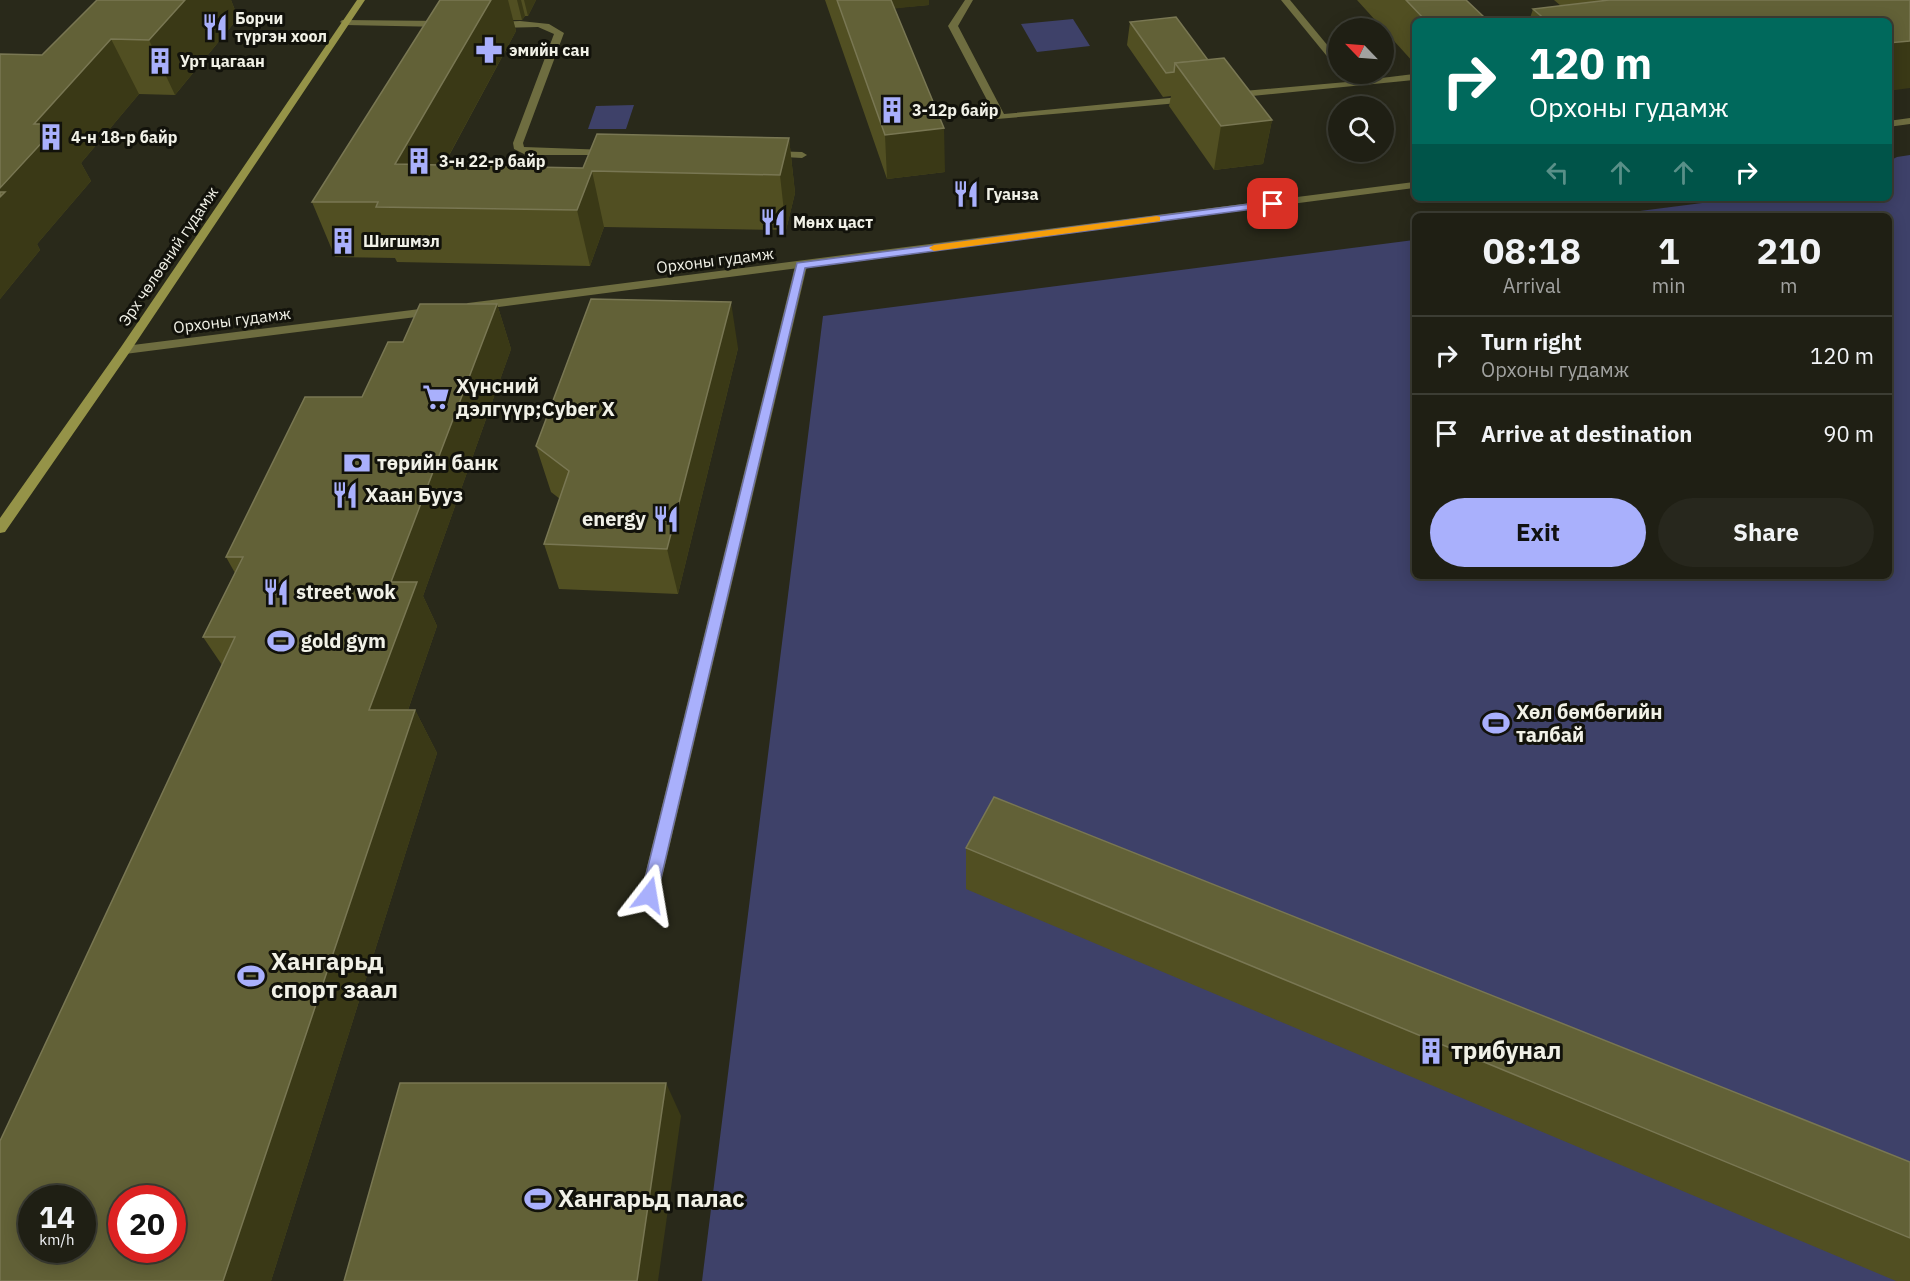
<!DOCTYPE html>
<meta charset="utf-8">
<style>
body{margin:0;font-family:"IBM Plex Sans",sans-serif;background:#27271d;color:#f1f3f6;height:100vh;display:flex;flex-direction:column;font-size:22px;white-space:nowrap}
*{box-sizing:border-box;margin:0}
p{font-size:20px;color:#a1a2a0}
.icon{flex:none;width:33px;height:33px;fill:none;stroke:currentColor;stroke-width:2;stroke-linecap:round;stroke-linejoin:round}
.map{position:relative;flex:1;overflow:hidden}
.side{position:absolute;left:1412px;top:213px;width:480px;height:366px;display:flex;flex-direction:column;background:#1f1f14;border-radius:9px;box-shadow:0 3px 15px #0003,0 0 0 2px #3c3d34}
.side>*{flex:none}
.hud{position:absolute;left:1412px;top:18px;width:480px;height:183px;border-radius:9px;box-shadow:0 3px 15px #0003,0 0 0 2px #3c3d34;background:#00695c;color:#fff;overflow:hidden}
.needle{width:39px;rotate:295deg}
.tools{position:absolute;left:1328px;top:18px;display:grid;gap:12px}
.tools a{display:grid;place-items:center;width:66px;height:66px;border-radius:50%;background:#1f1f14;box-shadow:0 3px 15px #0003,0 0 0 2px #3c3d34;font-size:30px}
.speed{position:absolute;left:18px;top:1185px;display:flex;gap:12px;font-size:30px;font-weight:700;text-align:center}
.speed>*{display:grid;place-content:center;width:78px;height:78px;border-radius:50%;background:#1f1f14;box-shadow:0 3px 15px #0003,0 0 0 2px #3c3d34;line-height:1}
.speed small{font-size:15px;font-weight:400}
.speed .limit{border:9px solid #d22;background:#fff;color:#111}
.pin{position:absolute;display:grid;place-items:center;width:51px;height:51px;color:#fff;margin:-26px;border-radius:12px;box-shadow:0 3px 9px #0006}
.me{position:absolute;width:66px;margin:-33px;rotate:14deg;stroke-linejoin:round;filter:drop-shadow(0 0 4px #0008)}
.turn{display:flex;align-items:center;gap:21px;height:126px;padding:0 18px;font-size:27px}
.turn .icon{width:78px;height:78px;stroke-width:2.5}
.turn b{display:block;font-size:42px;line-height:51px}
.lanes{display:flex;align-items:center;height:57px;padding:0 18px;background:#0003;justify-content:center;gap:30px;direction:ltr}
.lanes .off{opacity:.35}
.eta{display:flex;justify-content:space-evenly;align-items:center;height:102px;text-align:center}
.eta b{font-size:36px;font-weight:800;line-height:42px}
.primary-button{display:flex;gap:12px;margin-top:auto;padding:12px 18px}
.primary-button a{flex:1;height:69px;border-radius:36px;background:#a9b0fc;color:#111;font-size:24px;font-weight:800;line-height:69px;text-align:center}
.primary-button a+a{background:#27271d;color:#f1f3f6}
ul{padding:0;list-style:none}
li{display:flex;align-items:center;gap:18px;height:78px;padding:0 18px;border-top:2px solid #3c3d34}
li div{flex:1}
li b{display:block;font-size:22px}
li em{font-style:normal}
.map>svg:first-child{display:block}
.green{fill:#3e4169}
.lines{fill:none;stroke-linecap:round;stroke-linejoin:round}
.lane{fill:#6e6d40;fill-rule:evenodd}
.street{fill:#6e6d40;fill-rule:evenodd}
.secondary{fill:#959348;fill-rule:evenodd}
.wall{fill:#514f22}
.shaded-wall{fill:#3a3916}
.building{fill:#626137;stroke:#797753;stroke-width:1.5;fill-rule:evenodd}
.route{fill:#a9b0fc;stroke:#6e72a4;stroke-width:1.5}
.slow{fill:#f59e0b}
.labels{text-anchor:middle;stroke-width:6;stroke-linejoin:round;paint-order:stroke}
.far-poi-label{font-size:16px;font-weight:bold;fill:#f1f1e7;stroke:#12120b;text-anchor:start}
.far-street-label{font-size:16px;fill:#f1f1e7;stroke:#12120b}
.poi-label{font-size:20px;font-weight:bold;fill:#f1f1e7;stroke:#12120b;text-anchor:start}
.near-poi-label{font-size:24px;font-weight:bold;fill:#f1f1e7;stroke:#12120b;text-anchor:start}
</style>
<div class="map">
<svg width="1910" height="1281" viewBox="0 0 1910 1281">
<rect width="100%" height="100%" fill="#29291a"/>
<g class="green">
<polygon points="1073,19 1090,46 1037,52 1021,24"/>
<polygon points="634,105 626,129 588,129 596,106"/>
<polygon points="1910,155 1910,1281 702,1281 823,316 1414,240 1414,576 1888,576 1888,216 1601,216 1741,198 1888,198 1889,161 1897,157"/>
</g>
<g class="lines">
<g class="lane">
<polygon points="965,0 973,0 958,26 1004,114 1190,96 1195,99 1190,102 997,119 948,26"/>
<polygon points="1281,0 1290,0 1338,58 1338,67 1335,66"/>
<polygon points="342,20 444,21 449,24 444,27 345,25 340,22"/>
<polygon points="520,21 549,24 564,33 523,143 524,147 608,150 612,151 612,155 526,155 514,149 513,143 554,34 538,27 495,28 490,25 495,22"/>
<polygon points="1342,74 1351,74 1357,81 1414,74 1414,80 1232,98 1227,95 1232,92 1347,82"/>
<polygon points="770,151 802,152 807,155 802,158 766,156 766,152"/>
<polygon points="801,263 807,266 658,895 655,900 649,903 643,900 640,895 795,266"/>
</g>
<g class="street">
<polygon points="1910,118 1910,124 1888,127 1888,121"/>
<polygon points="1414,182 1414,188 468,311 462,307 468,303"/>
<polygon points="436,307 442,311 440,314 125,354 119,350 125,346"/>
</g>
<polygon class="secondary" points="357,0 365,0 129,353 5,532 0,533 0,518 121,347"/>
</g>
<g class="wall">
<polygon points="97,0 231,0 238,18 175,95 139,94 81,163 91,181 37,244 40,250 0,299 0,54 42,55"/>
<polygon points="440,0 536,0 528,16 525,16 522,20 513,20 516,31 444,165 583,168 789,138 795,193 786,230 604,227 590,266 397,262 395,258 335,257 312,202"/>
<polygon points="825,0 929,0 929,5 894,8 945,172 887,179"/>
<polygon points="1357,0 1466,0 1485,18 1484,21 1414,21 1414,63"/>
<polygon points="1554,0 1910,0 1888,21 1529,21 1533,9 1561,6"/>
<polygon points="1130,22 1208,60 1272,120 1263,164 1214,170 1169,106 1171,96 1163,97 1127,45"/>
<polygon points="497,304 511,349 423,596 437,626 408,710 415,710 437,753 271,1281 0,1281 222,665 203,637 235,573 226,557 362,397 403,342"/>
<polygon points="738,348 678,594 559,589 544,544 560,499 551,492 536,446"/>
<polygon points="966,848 1910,1162 1910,1281 1896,1281 966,889"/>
</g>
<g class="shaded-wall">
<polygon points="185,0 231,0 238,18 175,95 149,40"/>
<polygon points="491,0 508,0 516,31 421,207 395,164"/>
<polygon points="517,0 521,0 525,16 522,20"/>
<polygon points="524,0 536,0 528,16"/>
<polygon points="879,0 929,0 929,5 880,10"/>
<polygon points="1485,18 1484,21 1460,21"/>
<polygon points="111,39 139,94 81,163 91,181 37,244 40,250 0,299 0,188 34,124"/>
<polygon points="1910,41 1910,88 1888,91 1888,43"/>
<polygon points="1272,120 1263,164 1214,170 1221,126"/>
<polygon points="944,128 945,172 887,179 885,135"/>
<polygon points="789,138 795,193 786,230 780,175"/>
<polygon points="592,171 604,227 590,266 577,210"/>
<polygon points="731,302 738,348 678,594 667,549"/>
<polygon points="497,304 511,349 423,596 437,626 393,753 369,710 391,582"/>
<polygon points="415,710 437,753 271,1281 223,1281"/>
<polygon points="666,1083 681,1116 658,1281 637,1281"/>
</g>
<g class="building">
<polygon points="97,0 185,0 149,40 111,39 34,124 59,124 0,188 0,54 42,55"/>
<polygon points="440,0 491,0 395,164 583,168 597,134 789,138 780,175 592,171 577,210 376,207 378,202 312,202"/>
<polygon points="837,0 891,0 944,128 885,135"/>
<polygon points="1406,0 1466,0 1485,18 1460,21 1426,21"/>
<polygon points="1609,0 1910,0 1910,41 1888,43 1888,21 1547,21 1533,9"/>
<polygon points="1176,17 1208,60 1175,63 1174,72 1166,73 1130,22"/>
<polygon points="1224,58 1272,120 1221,126 1175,63"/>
<polygon points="0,192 5,192 0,197"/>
<polygon points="591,299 731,302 667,549 544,544 569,471 536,446"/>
<path d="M420 304H497L391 582H417L369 710H415L223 1281H0V1141L235 637H203L243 557H226L305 397H362L388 342H403ZM32 1198H82V1250H32ZM122 1198H172V1250H122Z"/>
<polygon points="994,797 1910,1162 1910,1238 966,848"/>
<polygon points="400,1083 666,1083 637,1281 344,1281"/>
</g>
<polygon class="route" points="1273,201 1276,202 1276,206 805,268 657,895 654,900 649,902 643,900 641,895 797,263"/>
<polygon class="slow" points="1157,216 1160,217 1160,221 934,251 929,248 934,245"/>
<defs>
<symbol id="restaurant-bare" viewBox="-9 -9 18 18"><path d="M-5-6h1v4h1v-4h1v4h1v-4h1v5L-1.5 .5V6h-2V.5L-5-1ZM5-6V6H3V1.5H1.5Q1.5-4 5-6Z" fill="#a9b0fc" stroke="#12120b" stroke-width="2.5" paint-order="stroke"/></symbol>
<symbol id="pharmacy-bare" viewBox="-9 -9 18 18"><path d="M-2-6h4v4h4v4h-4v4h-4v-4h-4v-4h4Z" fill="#a9b0fc" stroke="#12120b" stroke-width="2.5" paint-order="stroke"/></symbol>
<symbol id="building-bare" viewBox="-9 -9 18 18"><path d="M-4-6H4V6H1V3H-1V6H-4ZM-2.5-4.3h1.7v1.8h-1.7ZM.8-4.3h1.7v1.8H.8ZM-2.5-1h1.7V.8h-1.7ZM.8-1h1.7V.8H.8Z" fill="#a9b0fc" stroke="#12120b" stroke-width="2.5" paint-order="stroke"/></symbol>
<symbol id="supermarket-bare" viewBox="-9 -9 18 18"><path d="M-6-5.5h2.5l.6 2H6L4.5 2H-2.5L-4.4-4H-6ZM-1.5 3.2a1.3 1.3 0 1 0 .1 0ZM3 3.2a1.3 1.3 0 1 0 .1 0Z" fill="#a9b0fc" stroke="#12120b" stroke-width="2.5" paint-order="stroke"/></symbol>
<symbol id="bank-bare" viewBox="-9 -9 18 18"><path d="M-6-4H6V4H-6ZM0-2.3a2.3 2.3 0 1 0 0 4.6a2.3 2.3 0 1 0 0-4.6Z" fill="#a9b0fc" stroke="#12120b" stroke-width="2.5" paint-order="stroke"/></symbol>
<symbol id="stadium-bare" viewBox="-9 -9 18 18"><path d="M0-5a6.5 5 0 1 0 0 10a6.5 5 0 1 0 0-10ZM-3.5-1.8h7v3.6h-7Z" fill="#a9b0fc" stroke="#12120b" stroke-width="2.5" paint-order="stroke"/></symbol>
</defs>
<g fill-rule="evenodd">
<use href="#restaurant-bare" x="196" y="8" width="38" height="38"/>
<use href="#pharmacy-bare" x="470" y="31" width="38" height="38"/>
<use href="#building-bare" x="141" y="42" width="38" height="38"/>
<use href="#building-bare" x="873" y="91" width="38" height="38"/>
<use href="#building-bare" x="32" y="118" width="38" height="38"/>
<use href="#building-bare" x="400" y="142" width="38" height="38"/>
<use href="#restaurant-bare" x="947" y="175" width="38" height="38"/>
<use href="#restaurant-bare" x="754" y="203" width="38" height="38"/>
<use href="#building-bare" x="324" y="222" width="38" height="38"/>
<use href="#supermarket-bare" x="417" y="378" width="38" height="38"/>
<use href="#bank-bare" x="338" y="444" width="38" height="38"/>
<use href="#restaurant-bare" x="326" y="476" width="38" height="38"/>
<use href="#restaurant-bare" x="647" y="500" width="38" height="38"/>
<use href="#restaurant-bare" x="257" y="573" width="38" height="38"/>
<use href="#stadium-bare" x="262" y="622" width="38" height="38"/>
<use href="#stadium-bare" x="1477" y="704" width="38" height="38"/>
<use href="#stadium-bare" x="232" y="957" width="38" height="38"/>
<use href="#building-bare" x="1412" y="1032" width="38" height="38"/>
<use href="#stadium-bare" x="519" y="1180" width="38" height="38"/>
</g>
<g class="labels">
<g class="far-poi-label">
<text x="235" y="24">Борчи<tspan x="235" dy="18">түргэн хоол</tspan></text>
<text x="509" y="56">эмийн сан</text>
<text x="180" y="67">Урт цагаан</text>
<text x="912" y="116">3-12р байр</text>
<text x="71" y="143">4-н 18-р байр</text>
<text x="439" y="167">3-н 22-р байр</text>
<text x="986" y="200">Гуанза</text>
<text x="793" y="228">Мөнх цаст</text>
<text x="363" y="247">Шигшмэл</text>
</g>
<g class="far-street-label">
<text transform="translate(168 256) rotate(-56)" y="6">Эрх чөлөөний гудамж</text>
<text transform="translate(715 260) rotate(-7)" y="6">Орхоны гудамж</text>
<text transform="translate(232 320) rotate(-7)" y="6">Орхоны гудамж</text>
</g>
<g class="poi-label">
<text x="456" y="393">Хүнсний<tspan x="456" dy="23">дэлгүүр;Cyber X</tspan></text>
<text x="377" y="470">төрийн банк</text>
<text x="365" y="502">Хаан Бууз</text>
<text x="646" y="526" text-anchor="end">energy</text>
<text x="296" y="599">street wok</text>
<text x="301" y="648">gold gym</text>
<text x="1516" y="719">Хөл бөмбөгийн<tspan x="1516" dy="23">талбай</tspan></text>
</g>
<g class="near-poi-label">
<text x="271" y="970">Хангарьд<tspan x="271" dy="28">спорт заал</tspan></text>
<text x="1451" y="1059">трибунал</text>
<text x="558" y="1207">Хангарьд палас</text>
</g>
</g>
</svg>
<div class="tools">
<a><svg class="needle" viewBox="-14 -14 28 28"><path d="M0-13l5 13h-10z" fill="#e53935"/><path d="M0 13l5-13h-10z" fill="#a1a2a0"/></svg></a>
<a><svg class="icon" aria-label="search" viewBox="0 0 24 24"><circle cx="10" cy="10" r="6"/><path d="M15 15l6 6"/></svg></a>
</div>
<div class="speed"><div>14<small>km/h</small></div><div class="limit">20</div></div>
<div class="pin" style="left:1273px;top:204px;background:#d93025"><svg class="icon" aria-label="arrive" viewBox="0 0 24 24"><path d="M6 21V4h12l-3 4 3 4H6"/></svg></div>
<svg class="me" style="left:649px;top:895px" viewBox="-20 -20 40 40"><path d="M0-17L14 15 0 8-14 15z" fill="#a9b0fc" stroke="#fff" stroke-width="4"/></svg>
<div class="hud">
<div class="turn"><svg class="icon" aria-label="right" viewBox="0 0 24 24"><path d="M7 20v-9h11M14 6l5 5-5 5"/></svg><div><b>120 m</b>Орхоны гудамж</div></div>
<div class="lanes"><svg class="icon off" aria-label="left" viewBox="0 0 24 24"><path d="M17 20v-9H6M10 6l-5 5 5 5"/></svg><svg class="icon off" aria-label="ahead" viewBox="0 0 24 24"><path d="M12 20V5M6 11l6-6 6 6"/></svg><svg class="icon off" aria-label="ahead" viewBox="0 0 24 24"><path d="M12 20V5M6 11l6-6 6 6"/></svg><svg class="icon" aria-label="right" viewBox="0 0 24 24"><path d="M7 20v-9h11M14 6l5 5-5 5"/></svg></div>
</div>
<section class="side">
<div class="eta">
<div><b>08:18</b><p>Arrival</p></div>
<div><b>1</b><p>min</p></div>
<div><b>210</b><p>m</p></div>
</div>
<ul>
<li><svg class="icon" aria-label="right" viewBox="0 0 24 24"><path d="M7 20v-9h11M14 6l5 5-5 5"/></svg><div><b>Turn right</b><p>Орхоны гудамж</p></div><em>120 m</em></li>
<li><svg class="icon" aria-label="arrive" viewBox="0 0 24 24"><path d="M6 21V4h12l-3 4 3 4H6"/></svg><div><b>Arrive at destination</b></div><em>90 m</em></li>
</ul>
<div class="primary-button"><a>Exit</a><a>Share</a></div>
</section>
</div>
